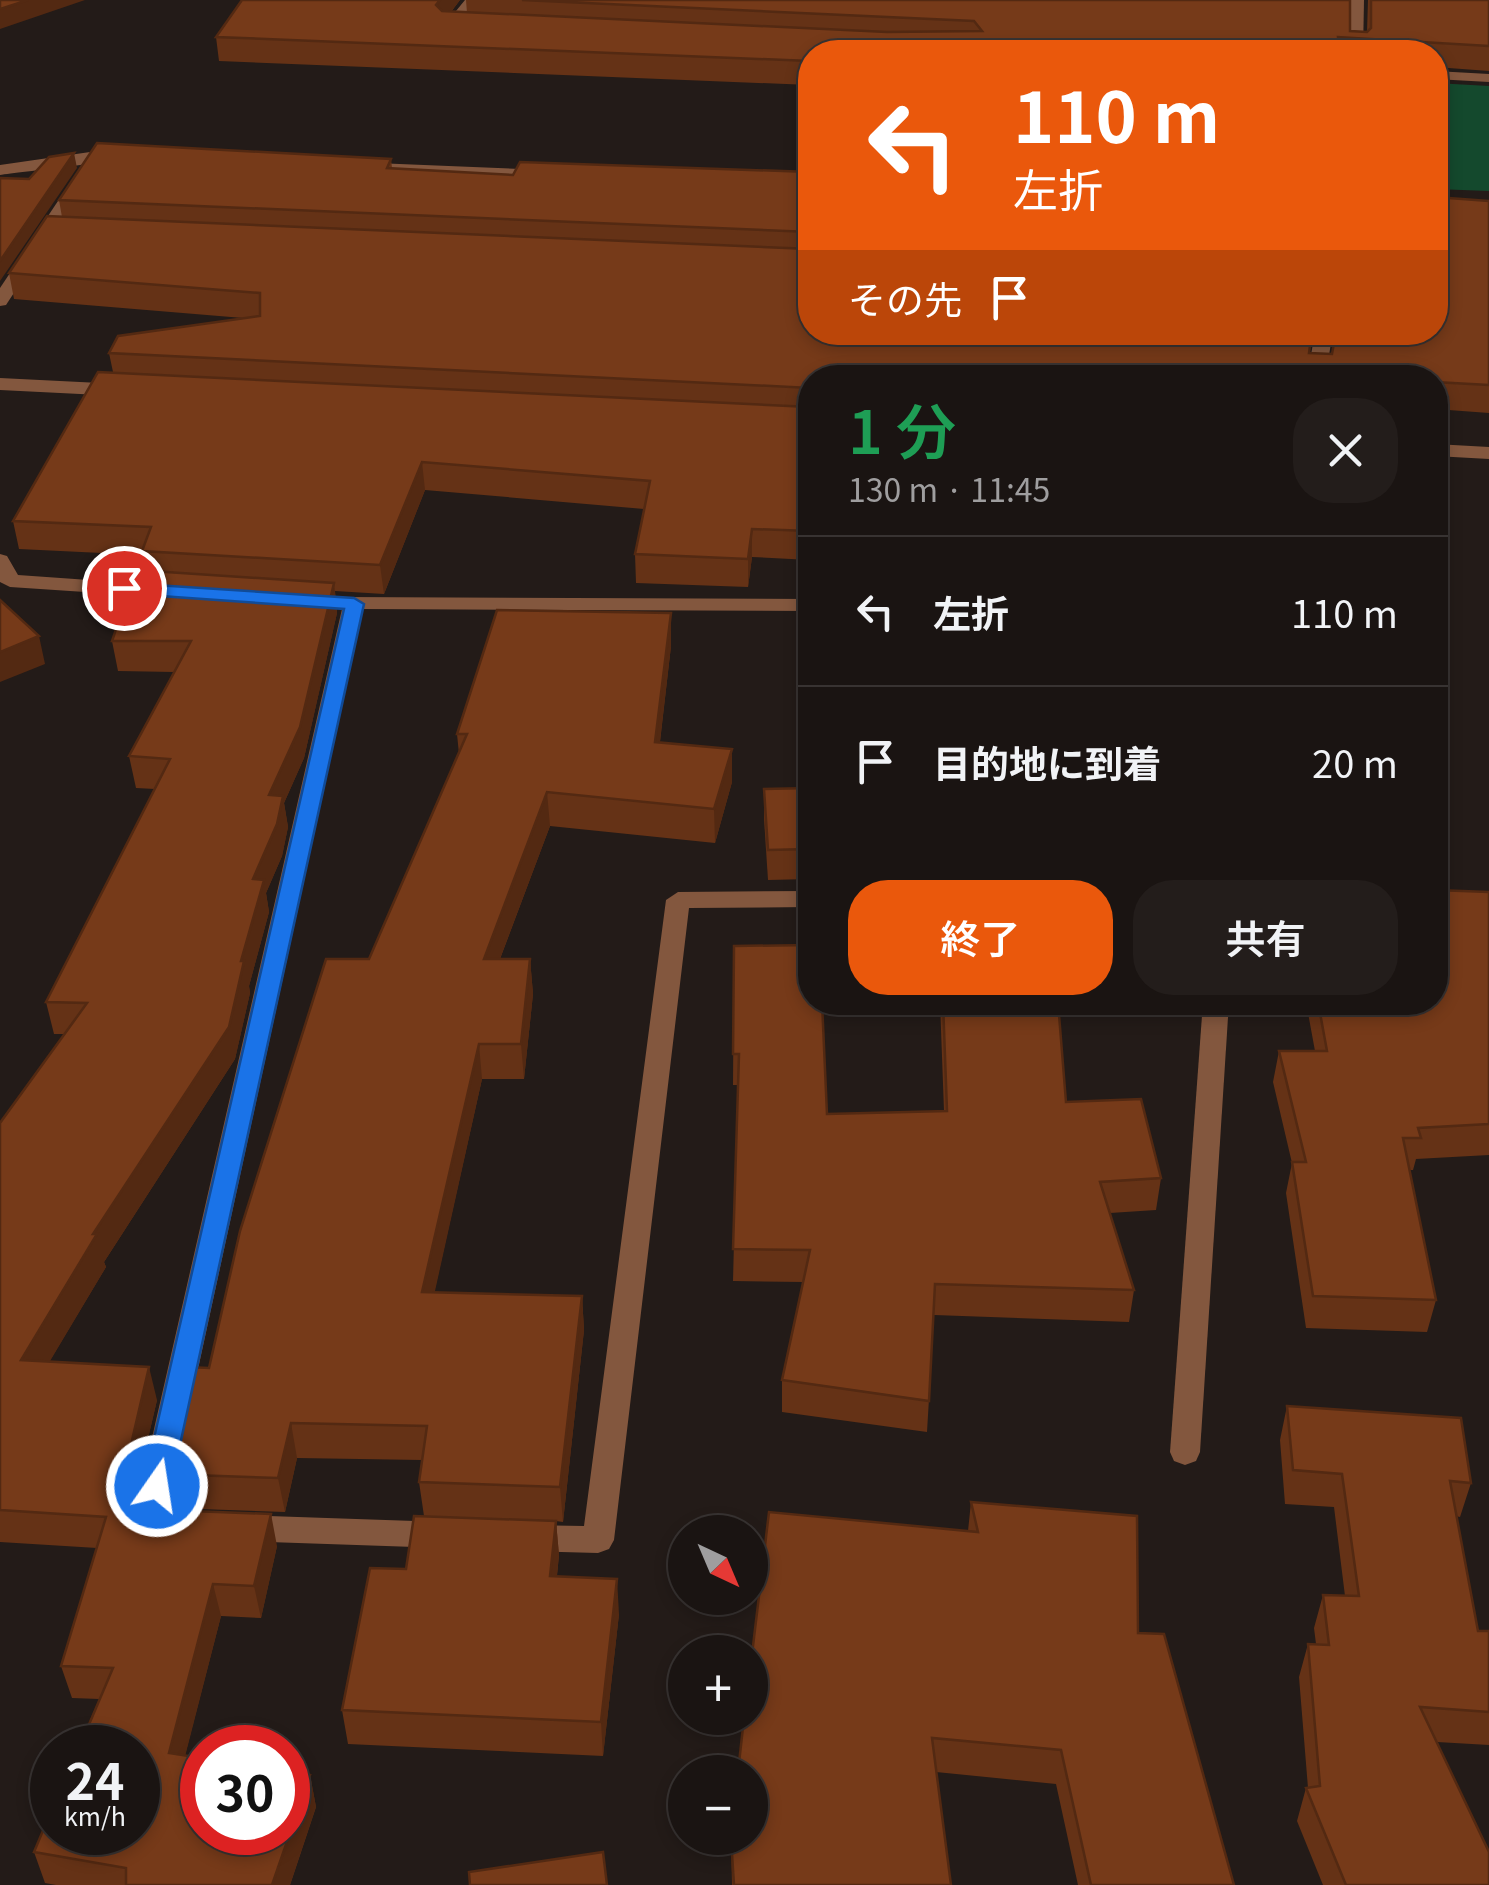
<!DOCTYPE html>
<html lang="ja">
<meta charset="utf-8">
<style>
body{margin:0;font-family:Georgia,"Noto Sans JP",serif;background:#231d1b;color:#f1f3f6;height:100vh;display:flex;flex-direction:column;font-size:38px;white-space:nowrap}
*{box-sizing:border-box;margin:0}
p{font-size:32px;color:#9f9e9f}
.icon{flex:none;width:55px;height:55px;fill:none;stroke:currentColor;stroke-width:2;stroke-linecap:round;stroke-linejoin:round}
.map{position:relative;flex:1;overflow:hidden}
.sheet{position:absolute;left:798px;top:365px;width:650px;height:650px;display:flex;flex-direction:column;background:#1a1412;border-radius:40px;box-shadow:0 5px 15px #0003,0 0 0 2px #383332}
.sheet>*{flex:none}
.banner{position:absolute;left:798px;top:40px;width:650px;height:305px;border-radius:40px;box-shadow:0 5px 15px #0003,0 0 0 2px #383332;background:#ea580c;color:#fff;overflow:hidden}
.needle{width:65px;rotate:136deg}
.buttons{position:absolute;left:668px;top:1515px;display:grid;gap:20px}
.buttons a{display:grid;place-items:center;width:100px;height:100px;border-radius:50%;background:#1a1412;box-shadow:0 5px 15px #0003,0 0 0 2px #383332;font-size:50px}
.speed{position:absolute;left:30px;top:1725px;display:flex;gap:20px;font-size:50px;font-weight:700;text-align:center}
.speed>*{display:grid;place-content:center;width:130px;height:130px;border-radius:50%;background:#1a1412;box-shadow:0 5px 15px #0003,0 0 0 2px #383332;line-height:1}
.speed small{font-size:25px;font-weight:400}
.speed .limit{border:15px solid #d22;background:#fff;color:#111}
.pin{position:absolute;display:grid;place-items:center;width:85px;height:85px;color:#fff;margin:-42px;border:5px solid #fff;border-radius:50%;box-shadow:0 2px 10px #0007}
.me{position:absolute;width:110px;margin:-55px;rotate:13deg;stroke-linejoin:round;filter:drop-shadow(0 0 8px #0008)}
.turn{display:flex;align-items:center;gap:35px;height:210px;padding:0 50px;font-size:45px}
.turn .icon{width:130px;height:130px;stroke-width:2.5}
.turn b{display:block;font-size:70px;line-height:85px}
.then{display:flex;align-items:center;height:95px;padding:0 50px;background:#0003;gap:20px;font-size:38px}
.round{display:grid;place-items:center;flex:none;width:105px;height:105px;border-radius:40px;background:#231d1b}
.summary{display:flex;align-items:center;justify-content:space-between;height:170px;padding:0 50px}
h1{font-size:60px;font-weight:600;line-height:75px;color:#1e9e55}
.cta{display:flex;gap:20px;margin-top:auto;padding:20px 50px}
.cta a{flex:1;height:115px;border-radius:40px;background:#ea580c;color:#fff;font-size:40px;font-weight:600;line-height:115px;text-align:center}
.cta a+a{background:#231d1b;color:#f1f3f6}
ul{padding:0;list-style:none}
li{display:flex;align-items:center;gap:30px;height:150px;padding:0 50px;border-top:2px solid #383332}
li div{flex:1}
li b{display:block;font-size:38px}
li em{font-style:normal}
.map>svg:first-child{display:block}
.green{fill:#14492d}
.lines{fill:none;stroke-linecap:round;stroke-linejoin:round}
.street{fill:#83573e;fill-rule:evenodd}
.wall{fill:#653216}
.shaded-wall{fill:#532912}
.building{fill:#763a19;stroke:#532912;stroke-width:2.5}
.route{fill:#1a73e8;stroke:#114b97;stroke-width:2.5}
</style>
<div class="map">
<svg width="1489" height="1885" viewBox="0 0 1489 1885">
<rect width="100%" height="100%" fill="#231b18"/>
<polygon class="green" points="1435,83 1489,86 1489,191 1435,189"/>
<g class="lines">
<g class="street">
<polygon points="465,0 479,0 459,24 470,29 463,33 444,31 442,28"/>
<polygon points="1350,0 1364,0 1363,52 1349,52"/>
<polygon points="1435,71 1489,74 1489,82 1435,79"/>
<path d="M97 151 121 152 129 157C123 161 19 172 0 175V165Z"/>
<polygon points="375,163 545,170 553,175 545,180 369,171 369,165"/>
<polygon points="74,177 88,180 6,305 0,306 0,288"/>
<polygon points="1315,332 1333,332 1325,378 1307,378"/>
<polygon points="0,378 120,384 129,390 120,396 0,390"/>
<polygon points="1435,444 1489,447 1489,459 1435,456"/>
<polygon points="0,554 7,556 18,575 160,585 170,591 160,597 10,587 0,582"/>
<polygon points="340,597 810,599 810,611 363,609 167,1512 176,1516 181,1525 176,1534 165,1538 137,1534 132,1525 342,609 329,603"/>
<polygon points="810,891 810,907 689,908 614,1540 609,1549 598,1553 524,1551 513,1547 508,1538 513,1529 524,1525 584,1526 666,900 678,892"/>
<polygon points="1203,1002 1229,1002 1200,1452 1196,1461 1185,1465 1174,1461 1170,1452"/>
<polygon points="240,1515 444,1522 455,1526 460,1535 455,1544 444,1548 240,1541 229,1537 224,1528 229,1519"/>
</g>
</g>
<g class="wall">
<polygon points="242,0 460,0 451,12 467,13 466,0 1350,0 1350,31 1367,32 1368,0 1489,0 1489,71 1435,67 1435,52 810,52 810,85 219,61 216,37"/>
<polygon points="391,159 392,168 513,175 810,172 810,332 1309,353 1332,354 1489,201 1489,413 1435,409 1435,378 810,378 810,560 752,557 748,587 636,583 635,554 644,509 425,490 384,594 335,591 337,613 304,758 284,803 288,827 282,856 266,893 269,912 249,986 250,993 235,1059 104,1262 106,1267 49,1362 157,1400 132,1507 277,1546 261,1618 221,1616 185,1755 310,1775 316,1807 290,1885 56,1885 45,1883 34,1852 99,1699 72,1698 61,1666 97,1548 0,1542 0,1123 65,1034 54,1034 46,1002 155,789 136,788 129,756 174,672 118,671 112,641 146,570 143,555 19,549 13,521 113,372 109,353 243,318 14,299 9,273 62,217 59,200"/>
<polygon points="671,646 660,742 732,749 732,782 715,843 550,826 500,959 530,959 533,994 524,1079 482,1079 434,1293 582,1296 584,1330 563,1522 556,1521 559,1555 557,1576 619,1614 603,1756 348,1744 342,1710 406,1569 424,1516 419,1482 422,1460 297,1458 285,1512 172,1508 163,1474 209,1368 369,959 459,754 457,734"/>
<polygon points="810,788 810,879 768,880 764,819 764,789"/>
<polygon points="1489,892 1489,1155 1416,1159 1413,1170 1409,1170 1436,1300 1427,1332 1306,1328 1286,1193 1292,1163 1273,1082 1279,1051 1315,1051 1306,1002 1435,1002"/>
<polygon points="734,946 827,1114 944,1111 940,1002 1058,1002 1066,1102 1161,1178 1156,1210 1110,1213 1134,1290 1129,1322 934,1315 927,1432 782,1412 782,1380 804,1282 733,1281 738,1085 733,1085"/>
<polygon points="1287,1406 1471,1483 1460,1517 1456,1516 1478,1631 1489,1631 1489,1745 1437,1742 1489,1885 1323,1885 1297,1821 1306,1788 1308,1788 1299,1677 1308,1644 1316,1644 1314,1628 1323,1595 1345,1596 1334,1507 1285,1504 1280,1440"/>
<polygon points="971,1502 1138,1633 1234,1885 1078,1885 1056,1784 936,1772 951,1885 732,1885 731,1838 968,1531"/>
</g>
<g class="shaded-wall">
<polygon points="28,0 85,0 0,29 0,9"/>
<polygon points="440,0 460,0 438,28 436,5"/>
<polygon points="74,153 77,168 0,281 0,261"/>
<polygon points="422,462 425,490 384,594 380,565"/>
<polygon points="752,529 752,557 748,587 748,559"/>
<polygon points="334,583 337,613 304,758 284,803 288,827 282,856 266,893 269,912 249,986 250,993 235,1059 104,1262 106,1267 31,1393 21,1360 93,1234 241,961 253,879 269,795"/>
<polygon points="671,613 671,646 656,775 655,742"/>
<polygon points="39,636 45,664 0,682 0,652"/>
<polygon points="732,749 732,782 715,843 714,809"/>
<polygon points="547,792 550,826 487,993 484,959"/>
<polygon points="530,959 533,994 524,1079 521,1044"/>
<polygon points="479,1044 482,1079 427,1327 422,1292"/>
<polygon points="582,1296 584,1330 563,1522 560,1487"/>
<polygon points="149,1367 157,1400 128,1524 120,1492"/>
<polygon points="291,1423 297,1458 285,1512 278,1478"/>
<polygon points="271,1514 277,1546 261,1618 254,1586"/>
<polygon points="556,1521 559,1555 553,1611 550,1576"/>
<polygon points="617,1579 619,1614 603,1756 601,1722"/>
<polygon points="213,1584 221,1616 178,1784 169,1753"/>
<polygon points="310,1775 316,1807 290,1885 272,1885"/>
</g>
<g class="building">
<polygon points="0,0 28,0 0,9"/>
<polygon points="242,0 440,0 436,5 442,11 887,32 982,31 974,21 522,0 1350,0 1350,31 1367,32 1371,28 1371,0 1489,0 1489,46 1338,37 1339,52 810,52 810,61 216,37"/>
<polygon points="97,143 391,159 387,168 513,175 520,162 810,172 810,232 59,200"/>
<polygon points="74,153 0,261 0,178 29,179 49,157"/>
<polygon points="1435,197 1489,201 1489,385 1435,382 1435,378 1366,378 1281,372 1282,378 810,378 810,388 109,353 118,336 260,316 260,293 9,273 47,216 810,249 810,332 1312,332 1309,353 1332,354 1336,332 1435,332"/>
<polygon points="98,372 810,407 810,531 752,529 748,559 635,554 650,481 422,462 380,565 142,551 151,527 13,521"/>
<polygon points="136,570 334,583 300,727 269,795 283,796 277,824 253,879 264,880 241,961 244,961 229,1027 93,1234 97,1234 21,1360 149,1367 120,1492 127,1505 139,1509 271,1514 254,1586 213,1584 169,1753 202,1758 202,1832 288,1832 288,1772 310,1775 272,1885 126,1885 126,1868 34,1852 52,1809 52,1832 138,1832 138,1748 79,1748 113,1668 61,1666 106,1517 0,1510 0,1123 87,1003 46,1002 170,759 129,756 191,641 112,641"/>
<polygon points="0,600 39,636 0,652"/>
<polygon points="497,610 671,613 655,742 732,749 714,809 547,792 484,959 530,959 521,1044 479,1044 422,1292 582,1296 560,1487 419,1482 427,1426 291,1423 278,1478 163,1474 187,1367 209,1368 240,1231 326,959 369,959 467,734 457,734"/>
<polygon points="810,788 810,849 768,850 764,789"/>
<polygon points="1435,890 1489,892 1489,1124 1418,1128 1421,1138 1403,1138 1436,1300 1313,1296 1292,1162 1306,1162 1279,1051 1327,1051 1318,1002 1435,1002"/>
<polygon points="810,945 810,1002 822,1002 827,1114 947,1111 943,1002 1058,1002 1066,1102 1141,1099 1161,1178 1100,1182 1134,1290 935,1284 929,1401 782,1380 810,1250 733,1249 739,1054 733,1054 734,946"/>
<polygon points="1287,1406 1461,1418 1471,1483 1450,1481 1478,1631 1489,1631 1489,1712 1420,1707 1489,1852 1489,1885 1346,1885 1306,1788 1320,1786 1308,1644 1329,1645 1323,1595 1359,1596 1342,1474 1293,1470"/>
<polygon points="971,1502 1137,1516 1138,1633 1164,1634 1234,1885 1091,1885 1061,1750 932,1738 951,1885 734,1885 731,1838 750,1838 750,1772 738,1772 744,1718 750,1718 750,1671 769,1512 978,1532"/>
<polygon points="414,1516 556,1521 550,1576 617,1579 601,1722 342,1710 370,1568 406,1569"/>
<polygon points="603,1852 607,1885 470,1885 469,1872"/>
</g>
<polygon class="route" points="124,583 354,598 364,604 171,1486 167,1495 157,1498 147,1495 143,1486 344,609 118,593 118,584"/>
</svg>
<div class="buttons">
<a><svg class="needle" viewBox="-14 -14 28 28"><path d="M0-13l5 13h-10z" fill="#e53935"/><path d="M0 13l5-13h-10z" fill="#9f9e9f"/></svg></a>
<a>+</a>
<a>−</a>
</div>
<div class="speed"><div>24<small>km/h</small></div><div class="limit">30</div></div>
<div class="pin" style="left:124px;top:588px;background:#d93025"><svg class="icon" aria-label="arrive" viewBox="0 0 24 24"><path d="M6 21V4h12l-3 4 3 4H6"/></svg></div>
<svg class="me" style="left:157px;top:1486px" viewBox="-20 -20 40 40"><circle r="17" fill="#1a73e8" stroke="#fff" stroke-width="3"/><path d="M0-11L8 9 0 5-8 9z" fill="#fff"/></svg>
<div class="banner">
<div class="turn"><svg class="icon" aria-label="left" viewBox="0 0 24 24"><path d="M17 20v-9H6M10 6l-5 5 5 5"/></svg><div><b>110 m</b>左折</div></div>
<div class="then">その先<svg class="icon" aria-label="arrive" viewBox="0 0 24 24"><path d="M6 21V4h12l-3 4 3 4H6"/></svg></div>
</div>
<section class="sheet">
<div class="summary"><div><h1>1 分</h1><p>130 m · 11:45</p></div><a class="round"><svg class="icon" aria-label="close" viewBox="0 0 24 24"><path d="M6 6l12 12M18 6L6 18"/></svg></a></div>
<ul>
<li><svg class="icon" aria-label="left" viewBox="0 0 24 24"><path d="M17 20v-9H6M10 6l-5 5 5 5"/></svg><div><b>左折</b></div><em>110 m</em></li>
<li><svg class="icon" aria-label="arrive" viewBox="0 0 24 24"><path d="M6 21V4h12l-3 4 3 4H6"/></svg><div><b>目的地に到着</b></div><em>20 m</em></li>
</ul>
<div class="cta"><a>終了</a><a>共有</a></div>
</section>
</div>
